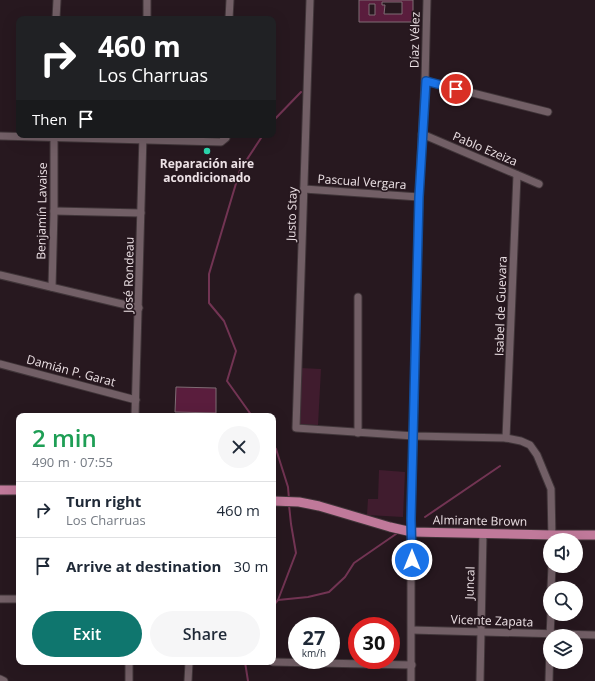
<!DOCTYPE html>
<meta charset="utf-8">
<style>
body{margin:0;font-family:"Open Sans",sans-serif;background:#f6f6f7;color:#1f2937;height:100vh;display:flex;flex-direction:column;font-size:15px;white-space:nowrap}
*{box-sizing:border-box;margin:0}
p{font-size:13px;color:#747a83}
.icon{flex:none;width:22px;height:22px;fill:none;stroke:currentColor;stroke-width:2;stroke-linecap:round;stroke-linejoin:round}
.map{position:relative;flex:1;overflow:hidden}
.panel{position:absolute;left:16px;top:413px;width:260px;height:252px;display:flex;flex-direction:column;background:#fff;border-radius:8px;box-shadow:0 4px 16px #0002}
.panel>*{flex:none}
.banner{position:absolute;left:16px;top:16px;width:260px;height:122px;border-radius:8px;box-shadow:0 4px 16px #0002;background:#202124;color:#fff;overflow:hidden}
.tools{position:absolute;left:543px;top:533px;display:grid;gap:8px}
.tools a{display:grid;place-items:center;width:40px;height:40px;border-radius:50%;background:#fff;box-shadow:0 4px 16px #0002;font-size:20px}
.speed{position:absolute;left:288px;top:617px;display:flex;gap:8px;font-size:20px;font-weight:700;text-align:center}
.speed>*{display:grid;place-content:center;width:52px;height:52px;border-radius:50%;background:#fff;box-shadow:0 4px 16px #0002;line-height:1}
.speed small{font-size:10px;font-weight:400}
.speed .limit{border:6px solid #d22;background:#fff;color:#111}
.pin{position:absolute;display:grid;place-items:center;width:34px;height:34px;color:#fff;margin:-17px;border:2px solid #fff;border-radius:50%;box-shadow:0 1px 4px #0007}
.me{position:absolute;width:44px;margin:-22px;rotate:0deg;stroke-linejoin:round;filter:drop-shadow(0 0 3px #0008)}
.turn{display:flex;align-items:center;gap:14px;height:84px;padding:0 16px;font-size:18px}
.turn .icon{width:52px;height:52px;stroke-width:2.5}
.turn b{display:block;font-size:28px;line-height:34px}
.then{display:flex;align-items:center;height:38px;padding:0 16px;background:#0003;gap:8px;font-size:15px}
.round{display:grid;place-items:center;flex:none;width:42px;height:42px;border-radius:21px;background:#f6f6f7}
.headline{display:flex;align-items:center;justify-content:space-between;height:68px;padding:0 16px}
h1{font-size:24px;font-weight:600;line-height:30px;color:#1e9e55}
.cta{display:flex;gap:8px;margin-top:auto;padding:8px 16px}
.cta a{flex:1;height:46px;border-radius:24px;background:#0f766e;color:#fff;font-size:16px;font-weight:600;line-height:46px;text-align:center}
.cta a+a{background:#f6f6f7;color:#1f2937}
ul{padding:0;list-style:none}
li{display:flex;align-items:center;gap:12px;height:56px;padding:0 16px;border-top:1px solid #e0e1e3}
li div{flex:1}
li b{display:block;font-size:15px}
li em{font-style:normal}
.map>svg:first-child{display:block}
.green{fill:#401c2e}
.lines{fill:none;stroke-linecap:round;stroke-linejoin:round}
.stream{stroke:#723453;stroke-width:2}
.building{fill:#5a1d3d;stroke:#7f6c74;fill-rule:evenodd}
.minor-casing{stroke:#403539;stroke-width:9}
.major-casing{stroke:#403539;stroke-width:11}
.minor{stroke:#725f66;stroke-width:7}
.major{stroke:#c0799a;stroke-width:9}
.route-casing{stroke:#114b97;stroke-width:10}
.route{stroke:#1a73e8;stroke-width:7}
.poi-dot{fill:#2bd5ac;stroke:#27181f;stroke-width:1.5}
.labels{text-anchor:middle;stroke-width:3.5;stroke-linejoin:round;paint-order:stroke}
.street-label{font-size:12px;fill:#ece1e5;stroke:#27181f}
.poi-label{font-size:12px;font-weight:bold;fill:#ece1e5;stroke:#27181f}
</style>
<div class="map">
<svg width="595" height="681" viewBox="0 0 595 681">
<rect width="100%" height="100%" fill="#27181f"/>
<g class="green">
<polygon points="300,368 321,369 318,425 298,424"/>
<polygon points="379,470 405,472 403,517 367,515 368,499 378,499"/>
</g>
<g class="lines">
<g class="stream">
<polyline points="273,121 301,92"/>
<polyline points="252,416 227,381 236,351 224,321 209,303 209,274 240,170 263,135"/>
<polyline points="273,445 276,449 288,487 289,499"/>
<polyline points="425,517 500,466"/>
<polyline points="278,600 308,597 329,592 345,577 354,563 396,534"/>
<polyline points="273,606 278,600 296,553 291,524 289,505"/>
<polyline points="245,662 248,681"/>
</g>
</g>
<g class="building">
<path d="M359 0H413V22H359ZM382 2H402V14H384L385 5H382ZM369 4H375V15H369Z"/>
<polygon points="176,387 216,388 216,413 175,412"/>
</g>
<g class="lines">
<defs>
<g id="minor">
<polyline points="310,0 296,428 414,436 506,438 521,441 530,445 537,455 551,489 552,540"/>
<polyline points="56,19 57,0"/>
<polyline points="147,19 147,0"/>
<polyline points="229,19 230,0"/>
<polyline points="425,81 548,112"/>
<polyline points="422,134 539,184"/>
<polyline points="0,136 221,142 226,138 226,135"/>
<polyline points="304,189 419,197"/>
<polyline points="54,211 141,213"/>
<polyline points="0,275 139,308"/>
<polyline points="52,287 54,211 54,135"/>
<polyline points="358,297 358,433"/>
<polyline points="0,364 136,400"/>
<polyline points="135,416 143,135"/>
<polyline points="506,438 517,175"/>
<polyline points="551,588 552,566"/>
<polyline points="0,599 19,599"/>
<polyline points="412,630 595,635"/>
<polyline points="550,636 551,614"/>
<polyline points="273,662 412,665"/>
<polyline points="0,679 4,681"/>
<polyline points="129,681 129,662"/>
<polyline points="188,681 189,662"/>
<polyline points="411,681 411,519 419,197 425,81 427,0"/>
<polyline points="480,681 483,533"/>
<polyline points="549,681 550,644"/>
</g>
<g id="major">
<polyline points="0,490 19,490"/>
<polyline points="273,501 299,502 319,506 390,527 412,532 553,535 595,535"/>
</g>
</defs>
<use href="#minor" class="minor-casing"/>
<use href="#major" class="major-casing"/>
<use href="#minor" class="minor"/>
<use href="#major" class="major"/>
</g>
<g class="lines">
<defs>
<polyline id="route" points="412,560 411,519 419,197 426,81 456,89"/>
</defs>
<use href="#route" class="route-casing"/>
<use href="#route" class="route"/>
</g>
<circle class="poi-dot" cx="207" cy="151" r="4"/>
<g class="labels">
<g class="street-label">
<text transform="translate(415 40) rotate(-89)" y="4">Díaz Vélez</text>
<text transform="translate(485 149) rotate(23)" y="4">Pablo Ezeiza</text>
<text transform="translate(362 182) rotate(4)" y="4">Pascual Vergara</text>
<text transform="translate(42 211) rotate(-89)" y="4">Benjamín Lavaise</text>
<text transform="translate(292 214) rotate(-88)" y="4">Justo Stay</text>
<text transform="translate(129 275) rotate(-89)" y="4">José Rondeau</text>
<text transform="translate(501 306) rotate(-88)" y="4">Isabel de Guevara</text>
<text transform="translate(71 371) rotate(15)" y="4">Damián P. Garat</text>
<text transform="translate(480 521) rotate(1)" y="4">Almirante Brown</text>
<text transform="translate(470 583) rotate(-88)" y="4">Juncal</text>
<text transform="translate(492 621) rotate(2)" y="4">Vicente Zapata</text>
</g>
<g class="poi-label">
<text x="207" y="168">Reparación aire<tspan x="207" dy="14">acondicionado</tspan></text>
</g>
</g>
</svg>
<div class="tools">
<a><svg class="icon" aria-label="sound" viewBox="0 0 24 24"><path d="M4 9h4l5-4v14l-5-4H4zM17 9q2 3 0 6"/></svg></a>
<a><svg class="icon" aria-label="search" viewBox="0 0 24 24"><circle cx="10" cy="10" r="6"/><path d="M15 15l6 6"/></svg></a>
<a><svg class="icon" aria-label="layers" viewBox="0 0 24 24"><path d="M12 4l9 5-9 5-9-5zM3 14l9 5 9-5"/></svg></a>
</div>
<div class="speed"><div>27<small>km/h</small></div><div class="limit">30</div></div>
<div class="pin" style="left:456px;top:89px;background:#d93025"><svg class="icon" aria-label="arrive" viewBox="0 0 24 24"><path d="M6 21V4h12l-3 4 3 4H6"/></svg></div>
<svg class="me" style="left:412px;top:560px" viewBox="-20 -20 40 40"><circle r="17" fill="#1a73e8" stroke="#fff" stroke-width="3"/><path d="M0-11L8 9 0 5-8 9z" fill="#fff"/></svg>
<div class="banner">
<div class="turn"><svg class="icon" aria-label="right" viewBox="0 0 24 24"><path d="M7 20v-9h11M14 6l5 5-5 5"/></svg><div><b>460 m</b>Los Charruas</div></div>
<div class="then">Then<svg class="icon" aria-label="arrive" viewBox="0 0 24 24"><path d="M6 21V4h12l-3 4 3 4H6"/></svg></div>
</div>
<section class="panel">
<div class="headline"><div><h1>2 min</h1><p>490 m · 07:55</p></div><a class="round"><svg class="icon" aria-label="close" viewBox="0 0 24 24"><path d="M6 6l12 12M18 6L6 18"/></svg></a></div>
<ul>
<li><svg class="icon" aria-label="right" viewBox="0 0 24 24"><path d="M7 20v-9h11M14 6l5 5-5 5"/></svg><div><b>Turn right</b><p>Los Charruas</p></div><em>460 m</em></li>
<li><svg class="icon" aria-label="arrive" viewBox="0 0 24 24"><path d="M6 21V4h12l-3 4 3 4H6"/></svg><div><b>Arrive at destination</b></div><em>30 m</em></li>
</ul>
<div class="cta"><a>Exit</a><a>Share</a></div>
</section>
</div>
